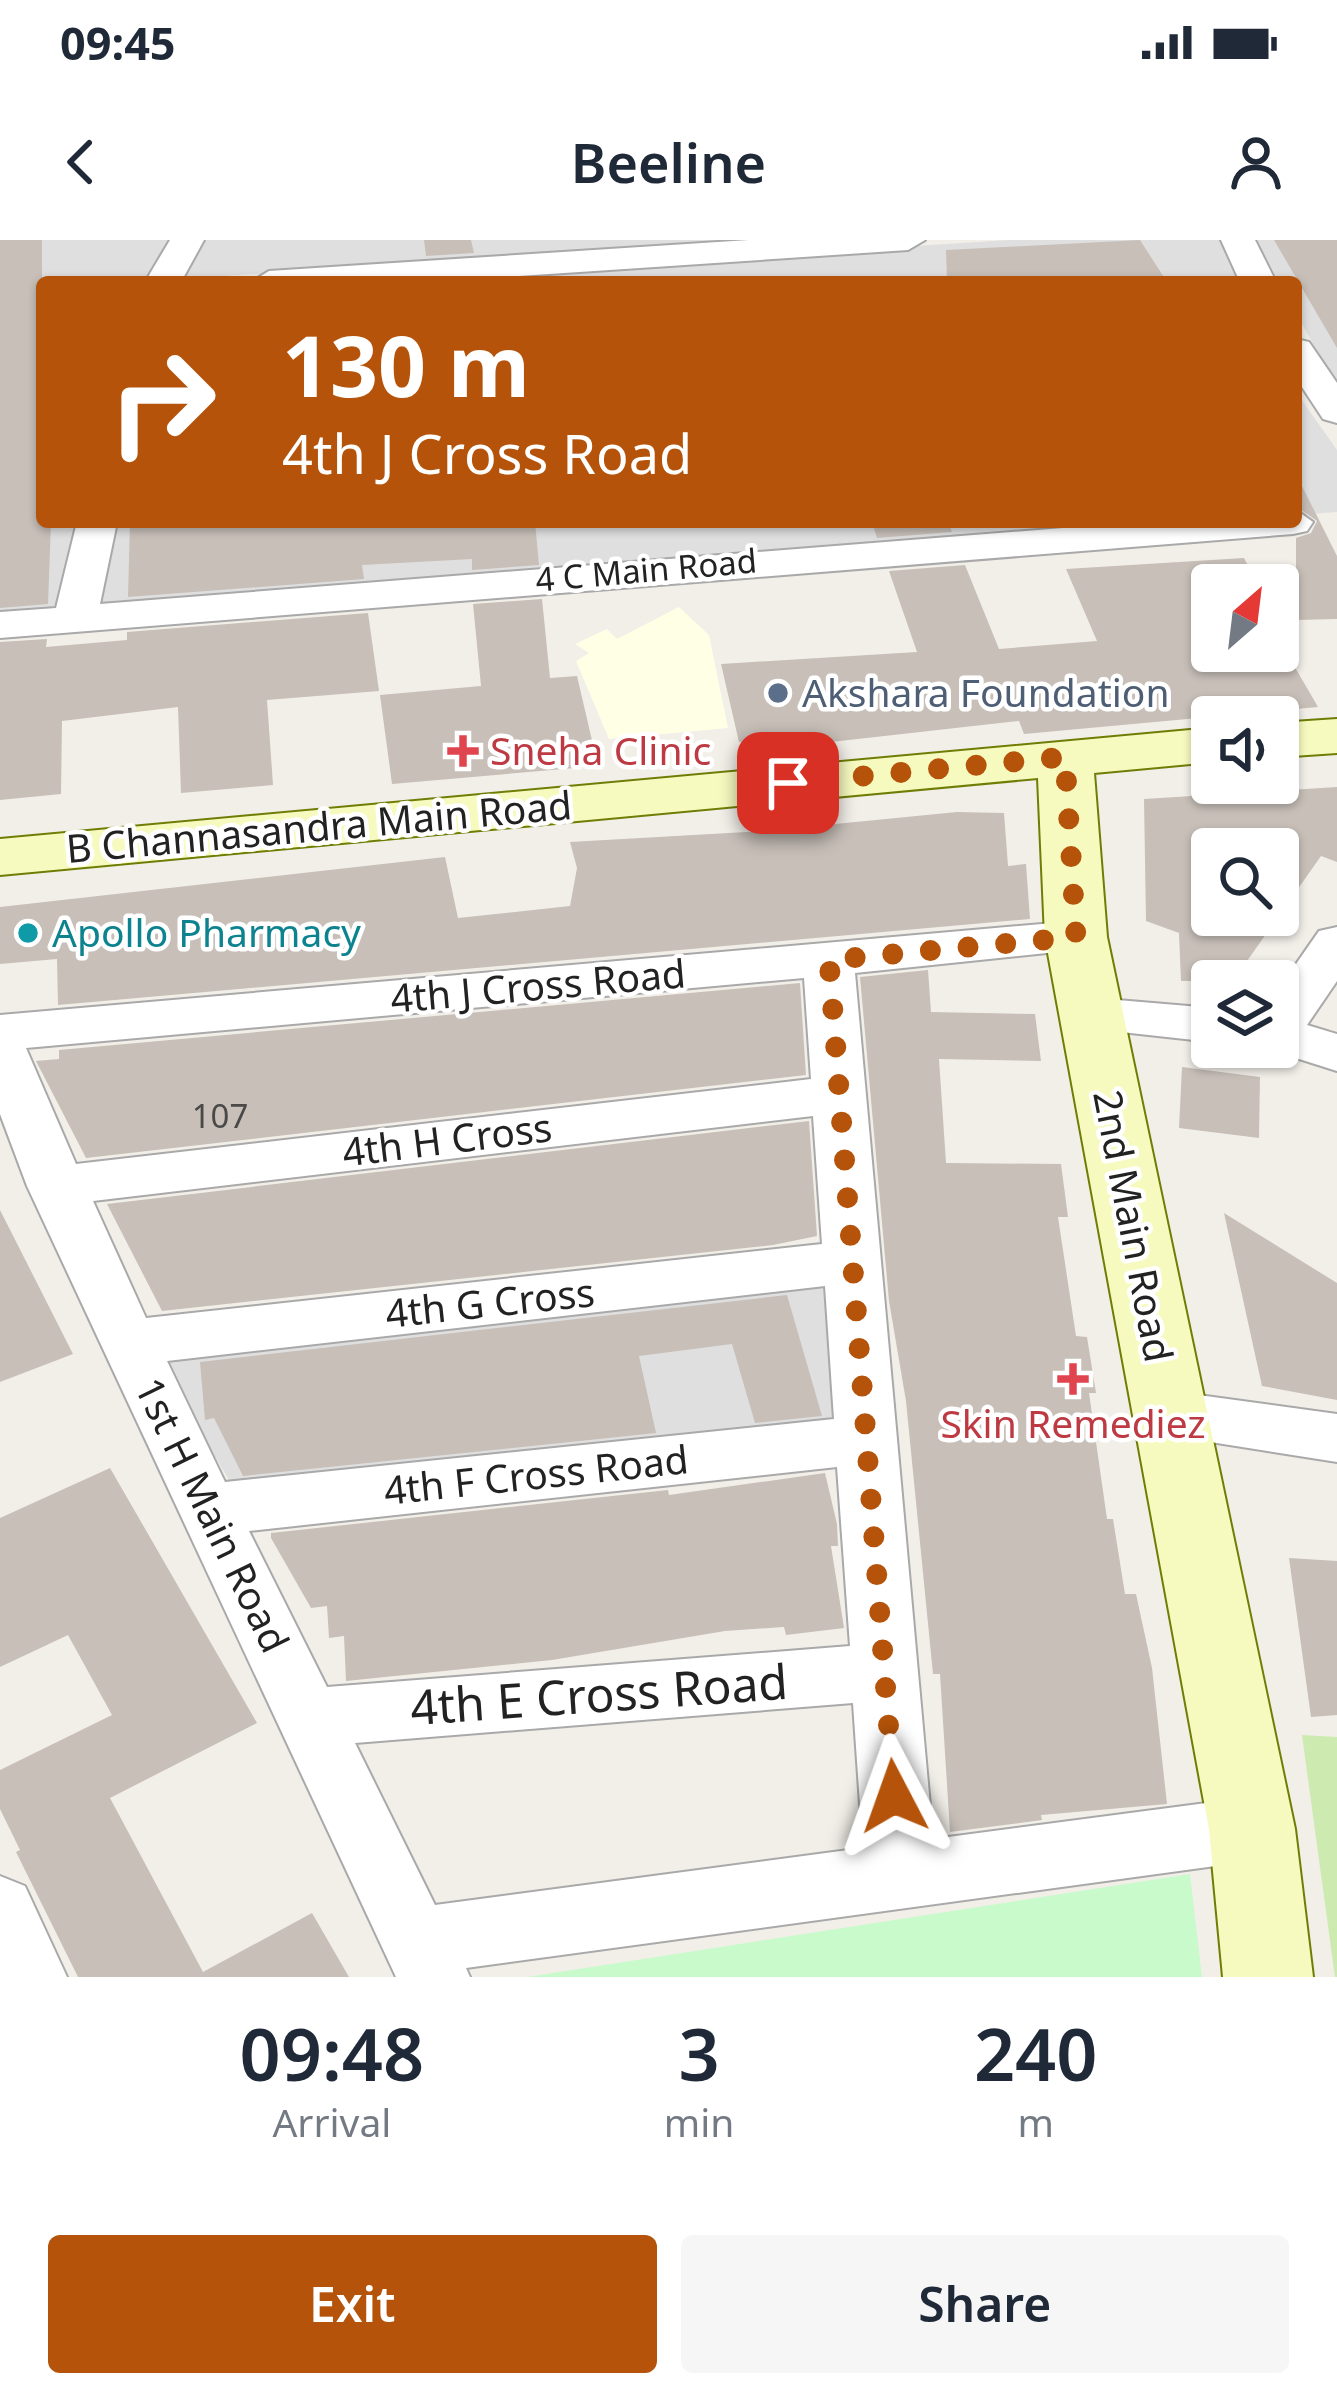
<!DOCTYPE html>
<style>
body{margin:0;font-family:"Noto Sans",sans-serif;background:#f6f6f7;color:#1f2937;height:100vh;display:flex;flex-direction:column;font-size:45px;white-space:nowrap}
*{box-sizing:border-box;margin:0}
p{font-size:39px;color:#747a83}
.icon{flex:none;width:66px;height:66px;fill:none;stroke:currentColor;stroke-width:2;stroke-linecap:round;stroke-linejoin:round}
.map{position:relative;height:1737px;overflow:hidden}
.details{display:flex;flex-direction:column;background:#fff;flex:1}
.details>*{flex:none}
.guide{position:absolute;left:36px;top:36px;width:1266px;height:252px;border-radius:12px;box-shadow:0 3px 9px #0004;background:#b45309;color:#fff;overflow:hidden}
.needle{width:78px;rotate:28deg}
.buttons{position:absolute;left:1191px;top:324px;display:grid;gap:24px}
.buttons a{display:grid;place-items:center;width:108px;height:108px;border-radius:12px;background:#fff;box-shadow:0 3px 9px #0004;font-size:60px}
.pin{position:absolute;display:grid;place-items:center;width:102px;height:102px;color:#fff;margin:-51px;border-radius:24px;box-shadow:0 6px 18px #0006}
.me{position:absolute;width:132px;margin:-66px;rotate:356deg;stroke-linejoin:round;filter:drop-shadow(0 0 9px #0008)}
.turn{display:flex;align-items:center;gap:42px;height:252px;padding:0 48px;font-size:54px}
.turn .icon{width:156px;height:156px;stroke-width:2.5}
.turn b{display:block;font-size:84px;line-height:102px}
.eta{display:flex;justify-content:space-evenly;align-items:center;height:204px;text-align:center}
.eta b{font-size:72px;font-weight:600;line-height:84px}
.button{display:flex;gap:24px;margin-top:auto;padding:24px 48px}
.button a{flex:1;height:138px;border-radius:12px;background:#b45309;color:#fff;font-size:48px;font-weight:600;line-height:138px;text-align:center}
.button a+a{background:#f6f6f7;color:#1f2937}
.status{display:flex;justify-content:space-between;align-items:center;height:84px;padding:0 60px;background:#fff;direction:ltr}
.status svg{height:33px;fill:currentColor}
header{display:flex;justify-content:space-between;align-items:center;height:156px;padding:0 48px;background:#fff;font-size:54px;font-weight:600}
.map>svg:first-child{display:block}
.residential{fill:#e0dfdf}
.education{fill:#ffffe5}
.grass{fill:#cdebb0}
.park{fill:#c8facc}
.building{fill:#c7bfb8;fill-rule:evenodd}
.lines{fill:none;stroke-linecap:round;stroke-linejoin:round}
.street-casing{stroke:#a9a9a9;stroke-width:4}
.secondary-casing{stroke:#707d05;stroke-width:4}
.street{fill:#fff;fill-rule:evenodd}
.secondary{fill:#f7fabf;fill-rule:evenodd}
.route{stroke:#b45309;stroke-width:21;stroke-dasharray:0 37.8}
.service-dot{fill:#5c6f8a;stroke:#fff;stroke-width:4.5}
.health-dot{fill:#e0444e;stroke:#fff;stroke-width:4.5}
.culture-dot{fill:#0f9aa8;stroke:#fff;stroke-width:4.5}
.labels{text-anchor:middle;stroke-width:9;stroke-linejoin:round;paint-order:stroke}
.far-street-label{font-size:33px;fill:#222;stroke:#fff}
.number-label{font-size:33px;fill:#4b4948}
.service-label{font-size:39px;fill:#4e5e75;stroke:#fff;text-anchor:start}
.health-label{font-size:39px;fill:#be3a42;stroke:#fff;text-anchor:start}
.street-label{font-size:39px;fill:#222;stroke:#fff}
.culture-label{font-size:39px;fill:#0d838f;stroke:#fff;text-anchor:start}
.near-street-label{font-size:48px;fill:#222;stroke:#fff}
</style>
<div class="status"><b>09:45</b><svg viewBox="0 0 49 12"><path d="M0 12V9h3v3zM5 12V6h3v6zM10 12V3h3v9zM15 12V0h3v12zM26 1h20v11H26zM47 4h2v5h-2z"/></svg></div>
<header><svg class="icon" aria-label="back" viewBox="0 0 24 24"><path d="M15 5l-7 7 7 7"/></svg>Beeline<svg class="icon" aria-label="person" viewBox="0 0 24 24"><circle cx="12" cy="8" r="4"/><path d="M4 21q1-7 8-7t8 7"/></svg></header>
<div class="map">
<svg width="1337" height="1737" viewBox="0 0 1337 1737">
<rect width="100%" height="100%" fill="#f2efe9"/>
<g class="residential">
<polygon points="0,0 174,0 152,42 42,42 42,282 78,282 64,367 0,373"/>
<polygon points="198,0 801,0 176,39"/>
<polygon points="1009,0 1223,0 1246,42 346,42"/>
<polygon points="1256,0 1337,0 1337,145 1296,74 1296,42 1279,42"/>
<polygon points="1301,159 1337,210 1337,272 1296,275 1296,160"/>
<polygon points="114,282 1199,282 99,364"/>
<polygon points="840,1041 849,1186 237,1253 155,1117"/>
</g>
<polygon class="education" points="679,367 709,395 728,488 609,499 576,421 589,413 575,404 607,389 617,399"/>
<polygon class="grass" points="1302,1495 1337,1497 1337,1737 1335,1737"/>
<polygon class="park" points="1190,1634 1202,1737 527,1737"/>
<g class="building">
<polygon points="0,0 42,0 42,282 51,282 48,364 0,368"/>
<polygon points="424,0 471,0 474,13 426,16"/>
<polygon points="1140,0 1167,42 947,42 946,10"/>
<polygon points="1274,0 1337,0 1337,108"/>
<polygon points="1296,234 1337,316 1337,379 1296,380 1296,298 1311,293 1317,281 1296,266"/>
<polygon points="130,282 266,282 266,287 535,282 539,325 472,330 472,319 362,325 364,339 128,357"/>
<polygon points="872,282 948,282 952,292 877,298"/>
<polygon points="1244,318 1258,345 1212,345 1212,411 1278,411 1278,398 1318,467 1024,494 1019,481 831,502 829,496 739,502 721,424 917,412 889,331 965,325 999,409 1097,401 1066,329"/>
<polygon points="542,359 550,438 577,436 598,526 392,544 380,455 481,446 473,364"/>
<polygon points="368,373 379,451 267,460 273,545 181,553 178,467 62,481 61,554 0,560 0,402 47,399 46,407 127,400 127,392"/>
<path d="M1337 547V622L1321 616 1233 741H1181L1179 693 1146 681 1144 559ZM1212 609H1278V675H1212Z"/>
<polygon points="957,572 1004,573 1008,626 1026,624 1030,679 58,765 57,719 0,724 0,667 445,617 458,678 570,666 577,628 570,602 764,591"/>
<polygon points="928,730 931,772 1035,774 1041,821 939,819 946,923 1061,924 1068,977 1058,977 1076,1096 1087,1097 1096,1153 1089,1153 1107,1279 1113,1279 1125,1354 1136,1354 1152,1428 1167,1564 1041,1575 1042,1580 950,1592 940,1434 933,1434 906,1161 889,1061 860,737"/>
<polygon points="800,743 806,835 86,918 36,821 59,819 59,810"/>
<polygon points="1182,827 1260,837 1259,898 1179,888"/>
<polygon points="809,881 817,996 773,1005 162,1071 107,964"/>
<polygon points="0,970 73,1114 0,1142"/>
<polygon points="1224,973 1337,1043 1337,1160 1262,1146"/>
<polygon points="787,1055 822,1176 755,1183 732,1104 639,1116 656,1193 243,1236 214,1178 205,1180 200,1122"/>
<polygon points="110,1228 257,1483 110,1558 203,1732 312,1673 349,1737 78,1737 16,1612 20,1610 0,1569 0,1530 112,1475 68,1395 0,1427 0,1278"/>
<polygon points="825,1233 837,1284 838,1306 831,1306 844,1388 786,1395 784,1387 725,1391 552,1420 346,1441 344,1396 329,1398 327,1366 311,1368 271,1298 271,1293 668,1250 669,1255"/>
<polygon points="1289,1318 1337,1321 1337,1475 1311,1477"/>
</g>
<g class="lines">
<defs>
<g id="street">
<polygon points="170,0 204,0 181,42 145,42"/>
<polygon points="749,0 925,0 908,10 430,42 251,42 269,31"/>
<polygon points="1221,0 1255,0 1276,42 1240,42"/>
<polygon points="1296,99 1309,102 1337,143 1337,183 1323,179 1296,138"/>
<polygon points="1296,270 1313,282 1307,291 1293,294 0,398 0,372 56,368 77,282 117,282 100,364 1138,282 1296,282"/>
<path d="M1076 681 1094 686 1101 697 1094 708 855 733 933 1599 1252 1557 1277 1567 1287 1589 1277 1611 1252 1621 466 1728 470 1737H396L27 946 0 874V775ZM804 738 811 839 76 924 26 808ZM813 876 822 1004 146 1078 93 961ZM825 1046 834 1179 225 1242 167 1121ZM837 1227 850 1406 327 1447 249 1291ZM853 1463 863 1608 435 1665 355 1503Z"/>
<polygon points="1337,687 1337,741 1307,785 1337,794 1337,831 1261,807 1278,807 1278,750 1319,691"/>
<polygon points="1094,758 1212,768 1212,802 1076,787 1068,775 1076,763"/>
<polygon points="1169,1151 1337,1174 1337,1222 1147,1192 1139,1175 1147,1158"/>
<polygon points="0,1636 25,1646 67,1737 0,1737"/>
</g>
<g id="secondary">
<polygon points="1337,479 1337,513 1278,517 1278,483"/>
<polygon points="1212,488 1212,522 1094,533 1107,697 1295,1589 1313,1737 1223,1737 1209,1589 1045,697 1038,538 0,635 0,599"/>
</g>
</defs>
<use href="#street" class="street-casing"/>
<use href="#secondary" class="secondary-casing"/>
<use href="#street" class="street"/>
<use href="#secondary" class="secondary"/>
</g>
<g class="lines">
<polyline class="route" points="788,543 1065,517 1076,697 829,720 894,1556"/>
</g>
<circle class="service-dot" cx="778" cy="453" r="12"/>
<g class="health-dot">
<path d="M457 493h12v12h12v12h-12v12h-12v-12h-12v-12h12z"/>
<path d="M1067 1121h12v12h12v12h-12v12h-12v-12h-12v-12h12z"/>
</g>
<circle class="culture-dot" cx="28" cy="693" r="12"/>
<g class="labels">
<g class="far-street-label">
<text transform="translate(646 330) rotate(-5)" y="12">4 C Main Road</text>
</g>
<g class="number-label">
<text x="220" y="888">107</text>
</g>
<g class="service-label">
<text x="802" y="467">Akshara Foundation</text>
</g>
<g class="health-label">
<text x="490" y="525">Sneha Clinic</text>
<text x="1073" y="1198" text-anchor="middle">Skin Remediez</text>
</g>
<g class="street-label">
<text transform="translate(319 587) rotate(-5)" y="14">B Channasandra Main Road</text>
<text transform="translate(538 746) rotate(-5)" y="14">4th J Cross Road</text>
<text transform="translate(447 900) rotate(-7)" y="14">4th H Cross</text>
<text transform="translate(1133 986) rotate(79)" y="14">2nd Main Road</text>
<text transform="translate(490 1063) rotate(-6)" y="14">4th G Cross</text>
<text transform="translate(536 1235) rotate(-6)" y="14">4th F Cross Road</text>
<text transform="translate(212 1275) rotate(64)" y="14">1st H Main Road</text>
</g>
<g class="culture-label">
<text x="52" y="707">Apollo Pharmacy</text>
</g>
<g class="near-street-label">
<text transform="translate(599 1455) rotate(-4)" y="17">4th E Cross Road</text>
</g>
</g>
</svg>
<div class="buttons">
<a><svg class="needle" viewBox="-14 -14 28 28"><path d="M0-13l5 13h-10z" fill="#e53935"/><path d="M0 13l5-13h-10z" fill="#747a83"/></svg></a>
<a><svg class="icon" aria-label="sound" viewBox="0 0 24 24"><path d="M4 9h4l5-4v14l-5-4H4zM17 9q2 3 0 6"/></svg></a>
<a><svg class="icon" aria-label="search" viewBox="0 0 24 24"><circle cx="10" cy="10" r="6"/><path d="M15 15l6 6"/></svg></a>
<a><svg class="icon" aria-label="layers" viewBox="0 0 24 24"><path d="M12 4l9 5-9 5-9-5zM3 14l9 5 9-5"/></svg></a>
</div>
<div class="pin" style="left:788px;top:543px;background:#d93025"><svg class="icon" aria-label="arrive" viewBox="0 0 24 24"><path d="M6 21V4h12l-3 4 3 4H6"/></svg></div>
<svg class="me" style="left:894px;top:1556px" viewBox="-20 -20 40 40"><path d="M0-17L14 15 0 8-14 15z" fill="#b45309" stroke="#fff" stroke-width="4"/></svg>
<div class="guide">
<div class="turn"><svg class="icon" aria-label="right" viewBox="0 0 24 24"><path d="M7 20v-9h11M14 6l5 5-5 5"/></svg><div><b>130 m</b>4th J Cross Road</div></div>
</div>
</div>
<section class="details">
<div class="eta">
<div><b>09:48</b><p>Arrival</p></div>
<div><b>3</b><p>min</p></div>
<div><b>240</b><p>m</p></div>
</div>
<div class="button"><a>Exit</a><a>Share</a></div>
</section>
